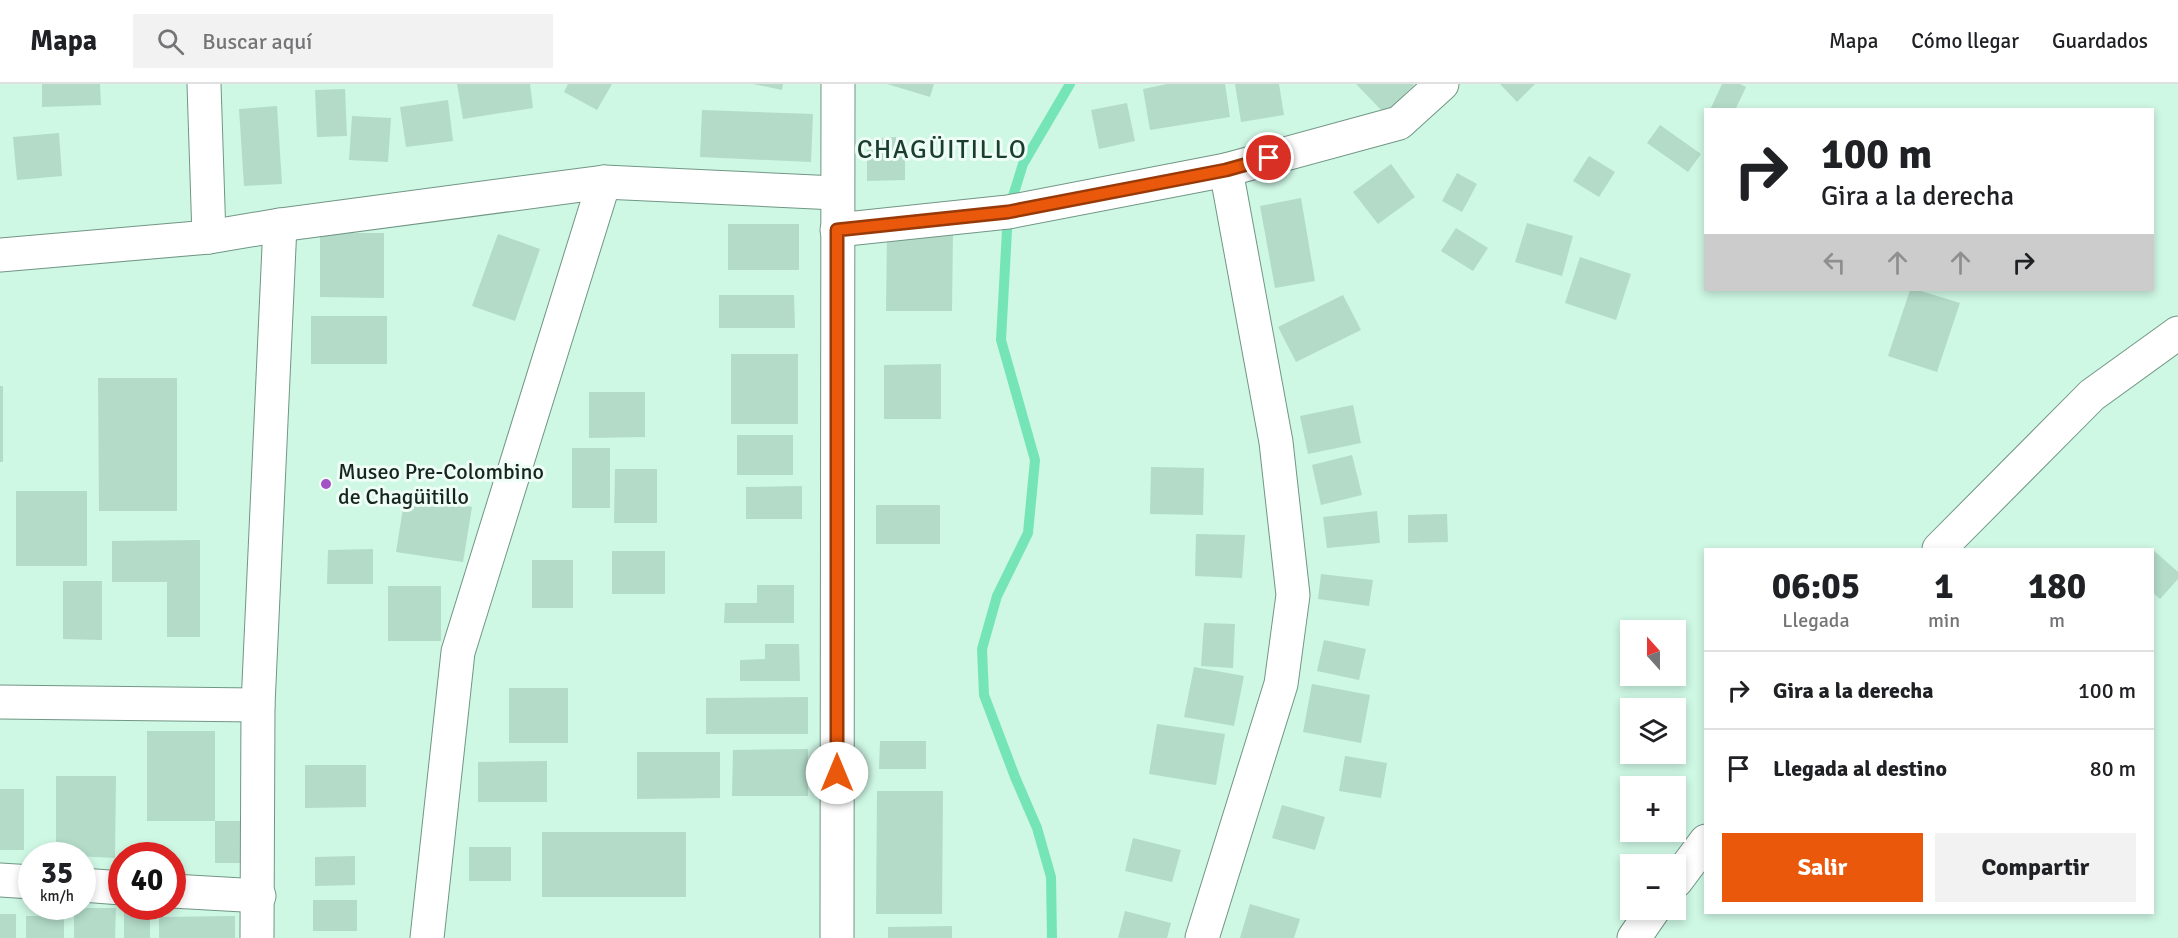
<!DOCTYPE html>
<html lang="es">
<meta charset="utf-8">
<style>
body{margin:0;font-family:Signika,sans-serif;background:#f2f2f2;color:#202124;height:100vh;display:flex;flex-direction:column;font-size:22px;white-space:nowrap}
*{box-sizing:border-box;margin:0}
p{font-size:20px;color:#757577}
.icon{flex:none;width:33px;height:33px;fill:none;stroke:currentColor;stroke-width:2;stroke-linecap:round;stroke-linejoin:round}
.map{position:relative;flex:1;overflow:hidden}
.side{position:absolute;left:1704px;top:464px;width:450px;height:366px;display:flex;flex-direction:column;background:#fff;border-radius:0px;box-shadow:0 3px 9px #0003}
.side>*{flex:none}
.guide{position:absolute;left:1704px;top:24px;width:450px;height:183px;border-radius:0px;box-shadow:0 3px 9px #0003;background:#fff;color:#202124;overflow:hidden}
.needle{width:39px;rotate:339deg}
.tools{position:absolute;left:1620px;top:536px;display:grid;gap:12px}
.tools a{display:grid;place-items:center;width:66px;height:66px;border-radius:0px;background:#fff;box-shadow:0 3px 9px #0003;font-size:30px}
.speed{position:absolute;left:18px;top:758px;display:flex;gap:12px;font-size:30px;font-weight:700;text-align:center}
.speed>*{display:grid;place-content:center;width:78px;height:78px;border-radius:50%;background:#fff;box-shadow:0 3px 9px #0003;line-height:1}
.speed small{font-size:15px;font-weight:400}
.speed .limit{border:9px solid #d22;background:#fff;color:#111}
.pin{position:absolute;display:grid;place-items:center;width:51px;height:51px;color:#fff;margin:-26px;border:3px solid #fff;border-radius:50%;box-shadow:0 2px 6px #0007}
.me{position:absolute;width:66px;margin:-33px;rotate:0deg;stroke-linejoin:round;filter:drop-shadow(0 0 4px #0008)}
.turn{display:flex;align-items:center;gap:21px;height:126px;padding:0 18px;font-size:27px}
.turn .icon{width:78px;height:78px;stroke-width:2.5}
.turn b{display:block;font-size:42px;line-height:51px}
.lanes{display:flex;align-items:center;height:57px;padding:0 18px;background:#0003;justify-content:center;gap:30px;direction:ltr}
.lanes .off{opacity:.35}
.eta{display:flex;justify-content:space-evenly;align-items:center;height:102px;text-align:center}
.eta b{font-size:36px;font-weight:800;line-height:42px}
.primary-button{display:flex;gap:12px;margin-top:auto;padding:12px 18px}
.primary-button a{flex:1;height:69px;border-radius:0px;background:#ea580c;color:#fff;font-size:24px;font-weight:800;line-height:69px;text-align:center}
.primary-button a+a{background:#f2f2f2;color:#202124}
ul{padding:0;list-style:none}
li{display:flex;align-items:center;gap:18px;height:78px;padding:0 18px;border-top:2px solid #e0e0e0}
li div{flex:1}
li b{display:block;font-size:22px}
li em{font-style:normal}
header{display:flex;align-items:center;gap:36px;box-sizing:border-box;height:84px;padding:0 30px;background:#fff;border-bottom:2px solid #e0e0e0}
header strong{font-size:28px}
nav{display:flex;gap:33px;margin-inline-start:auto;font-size:21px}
.search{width:420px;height:54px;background:#f2f2f2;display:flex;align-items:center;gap:15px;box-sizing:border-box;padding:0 21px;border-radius:0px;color:#757577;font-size:22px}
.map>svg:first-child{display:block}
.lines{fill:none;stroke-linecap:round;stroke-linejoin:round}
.stream{stroke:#75e5b8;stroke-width:10}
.building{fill:#b3dbc8}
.minor-casing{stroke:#719685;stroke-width:35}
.tertiary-casing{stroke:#719685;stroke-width:35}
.primary-casing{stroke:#719685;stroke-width:35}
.minor{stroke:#fff;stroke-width:33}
.tertiary{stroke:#fff;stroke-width:33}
.primary{stroke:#fff;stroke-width:33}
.route-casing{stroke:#983908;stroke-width:15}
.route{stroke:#ea580c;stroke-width:10}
.poi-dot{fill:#a252c2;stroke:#eefef6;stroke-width:2}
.labels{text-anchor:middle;stroke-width:6;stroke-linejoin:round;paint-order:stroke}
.poi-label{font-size:22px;fill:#16251f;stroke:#eefef6;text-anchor:start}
.quarter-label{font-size:26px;letter-spacing:1.5px;fill:#193d2f;stroke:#eefef6}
</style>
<header>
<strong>Mapa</strong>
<div class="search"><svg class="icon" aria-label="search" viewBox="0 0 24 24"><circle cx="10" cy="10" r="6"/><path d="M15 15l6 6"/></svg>Buscar aquí</div>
<nav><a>Mapa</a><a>Cómo llegar</a><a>Guardados</a></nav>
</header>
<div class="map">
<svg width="2178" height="854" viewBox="0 0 2178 854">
<rect width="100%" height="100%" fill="#cef7e4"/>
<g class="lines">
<polyline class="stream" points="1052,854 1051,793 1037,744 1015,693 984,611 982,565 997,512 1028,449 1035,376 1001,256 1008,128 1023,80 1070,0"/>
</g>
<g class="building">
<polygon points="42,0 100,0 101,21 42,23"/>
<polygon points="457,0 530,0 533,24 463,35"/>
<polygon points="568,0 612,0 597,26 564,8"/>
<polygon points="753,0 783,0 782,6"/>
<polygon points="887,0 934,0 930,13"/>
<polygon points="1167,0 1225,0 1230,33 1150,46 1143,5"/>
<polygon points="1235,0 1279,0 1284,31 1241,38"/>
<polygon points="1356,0 1413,0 1414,1 1385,30"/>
<polygon points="1500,0 1535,0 1517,18"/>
<polygon points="1722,0 1740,0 1746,3 1735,26 1710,26"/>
<polygon points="345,5 347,52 317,53 315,6"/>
<polygon points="448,16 453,57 406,63 400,23"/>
<polygon points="1127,19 1135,57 1099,65 1091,26"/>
<polygon points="277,22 282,100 244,102 239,25"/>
<polygon points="702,26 813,30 811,78 700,73"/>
<polygon points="352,32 391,34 388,78 349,76"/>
<polygon points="1660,41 1701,70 1688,88 1647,59"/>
<polygon points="59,49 62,92 17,96 13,53"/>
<polygon points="896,53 896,66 905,66 905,96 867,97 867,66 879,66 879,54"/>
<polygon points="1589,72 1615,88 1599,113 1573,97"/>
<polygon points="1391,80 1415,113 1378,140 1353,108"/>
<polygon points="1457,89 1477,100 1462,128 1442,117"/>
<polygon points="1301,114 1315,197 1275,204 1260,122"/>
<polygon points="1527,139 1573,152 1562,192 1515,178"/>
<rect x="728" y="140" width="71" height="46"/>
<polygon points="1456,144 1488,164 1473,187 1441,167"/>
<polygon points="887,146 953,146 952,227 886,227"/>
<polygon points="320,149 384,149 384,214 320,213"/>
<polygon points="498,150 540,165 515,237 472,222"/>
<polygon points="1580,173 1631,190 1616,236 1565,219"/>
<polygon points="1910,206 1918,206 1960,219 1937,288 1888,272"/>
<polygon points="719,211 794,211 795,244 719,244"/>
<polygon points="1343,211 1361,246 1296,278 1278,243"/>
<rect x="311" y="232" width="76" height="48"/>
<rect x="731" y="270" width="67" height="70"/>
<polygon points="941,280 941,335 884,335 884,281"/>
<polygon points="98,294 177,294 177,427 99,427"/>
<rect x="0" y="302" width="3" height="76"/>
<polygon points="589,308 645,308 645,353 589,354"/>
<polygon points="1353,321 1361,359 1308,370 1300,332"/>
<rect x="737" y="351" width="56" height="40"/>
<rect x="572" y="364" width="38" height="60"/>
<polygon points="1352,371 1362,411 1321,421 1312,381"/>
<polygon points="1151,383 1204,384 1203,431 1150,430"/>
<polygon points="615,385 657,385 657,439 614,439"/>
<polygon points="802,402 802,435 746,435 746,403"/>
<rect x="16" y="407" width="71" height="75"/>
<polygon points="405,412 472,423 463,478 396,468"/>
<rect x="876" y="421" width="64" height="39"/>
<polygon points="1377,427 1380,459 1327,464 1323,433"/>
<polygon points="1447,430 1448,458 1408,459 1408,431"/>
<polygon points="1196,450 1245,451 1242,494 1195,492"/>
<polygon points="200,456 200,553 167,553 167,498 112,498 112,457"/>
<polygon points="373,465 373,500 327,500 328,466"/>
<polygon points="2152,465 2178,488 2178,495 2160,515 2152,508"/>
<rect x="612" y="467" width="53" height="43"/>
<rect x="532" y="476" width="41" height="48"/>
<polygon points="1321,490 1373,496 1369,522 1318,515"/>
<polygon points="63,497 102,497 102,556 63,555"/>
<polygon points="757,501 794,501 794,539 724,539 725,519 757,519"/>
<rect x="388" y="502" width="53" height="55"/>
<polygon points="1204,539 1235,540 1233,584 1201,582"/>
<polygon points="1324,556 1366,565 1359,596 1317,587"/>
<polygon points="765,560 799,560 800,597 740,597 740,576 765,575"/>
<polygon points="1194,583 1244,592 1234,642 1184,633"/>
<polygon points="1312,600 1370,611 1361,659 1303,648"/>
<rect x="509" y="604" width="59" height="55"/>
<polygon points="808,613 808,650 706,650 706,614"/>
<polygon points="1157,640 1225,650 1216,701 1149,690"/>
<rect x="147" y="647" width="68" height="90"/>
<polygon points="880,657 926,657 926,685 879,685"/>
<polygon points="808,665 808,712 732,712 733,666"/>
<polygon points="637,668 720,668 720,714 637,715"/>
<polygon points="1345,672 1387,679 1381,714 1339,707"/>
<polygon points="547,677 547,718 478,718 478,678"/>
<polygon points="305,681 366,681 366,723 305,724"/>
<polygon points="56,692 116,692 115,774 56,771"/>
<rect x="0" y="705" width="24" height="61"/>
<polygon points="877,707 943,707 942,830 876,830"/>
<polygon points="1282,721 1325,733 1315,766 1272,754"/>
<polygon points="215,737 243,737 242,779 215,779"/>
<rect x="542" y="748" width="144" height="65"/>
<polygon points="1133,754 1181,766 1172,798 1125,787"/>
<rect x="469" y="763" width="42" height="34"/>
<polygon points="355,772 355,801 315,802 315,773"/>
<rect x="313" y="816" width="44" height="31"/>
<polygon points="1250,820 1300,835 1294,854 1240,854"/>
<polygon points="74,824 116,824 115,854 74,854"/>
<polygon points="1125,827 1171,839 1167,854 1118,854"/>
<rect x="124" y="829" width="26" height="25"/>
<rect x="0" y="830" width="16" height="24"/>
<rect x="26" y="832" width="38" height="22"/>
<polygon points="235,832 235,854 159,854 159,833"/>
<polygon points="952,842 952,854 888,854 888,843"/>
</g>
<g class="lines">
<defs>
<g id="minor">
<polyline points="204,0 209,153"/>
<polyline points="837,146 1008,128 1226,86 1399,39 1442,0"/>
<polyline points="0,171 209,153 280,141 604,98 836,109"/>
<polyline points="0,618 258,621"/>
<polyline points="0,796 32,798"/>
<polyline points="82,801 122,804"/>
<polyline points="172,807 259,812"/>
<polyline points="257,854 258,621 280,141"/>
<polyline points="427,854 458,568 604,98"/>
<polyline points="1202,854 1281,600 1293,511 1276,358 1226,86"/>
</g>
<polyline id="tertiary" points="837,854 838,0"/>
<g id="primary">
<polyline points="1939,465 2092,311 2178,249"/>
<polyline points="1676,797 1706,757"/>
<polyline points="1634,854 1654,825"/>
</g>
</defs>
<use href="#minor" class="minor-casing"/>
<use href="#tertiary" class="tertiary-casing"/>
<use href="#primary" class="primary-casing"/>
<use href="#minor" class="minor"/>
<use href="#tertiary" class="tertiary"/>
<use href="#primary" class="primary"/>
</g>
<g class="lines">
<defs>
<polyline id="route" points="837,689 837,146 1008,128 1226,86 1269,74"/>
</defs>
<use href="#route" class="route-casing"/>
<use href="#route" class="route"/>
</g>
<circle class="poi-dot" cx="326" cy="400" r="6"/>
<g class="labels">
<g class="poi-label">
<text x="338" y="395">Museo Pre-Colombino<tspan x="338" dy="25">de Chagüitillo</tspan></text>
</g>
<g class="quarter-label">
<text x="942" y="74">CHAGÜITILLO</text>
</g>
</g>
</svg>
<div class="tools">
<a><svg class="needle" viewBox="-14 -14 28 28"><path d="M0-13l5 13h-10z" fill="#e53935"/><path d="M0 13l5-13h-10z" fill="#757577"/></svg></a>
<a><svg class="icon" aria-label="layers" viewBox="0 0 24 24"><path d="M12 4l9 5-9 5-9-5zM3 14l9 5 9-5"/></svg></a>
<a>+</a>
<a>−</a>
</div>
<div class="speed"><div>35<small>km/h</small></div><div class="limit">40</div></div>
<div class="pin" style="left:1269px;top:74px;background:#d93025"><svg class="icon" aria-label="arrive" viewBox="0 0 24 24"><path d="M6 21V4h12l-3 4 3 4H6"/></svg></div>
<svg class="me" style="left:837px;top:689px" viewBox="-20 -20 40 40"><circle r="19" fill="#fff"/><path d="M0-13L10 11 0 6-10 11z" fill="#ea580c"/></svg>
<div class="guide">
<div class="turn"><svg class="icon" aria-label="right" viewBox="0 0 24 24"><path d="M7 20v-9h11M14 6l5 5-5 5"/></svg><div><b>100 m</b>Gira a la derecha</div></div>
<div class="lanes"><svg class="icon off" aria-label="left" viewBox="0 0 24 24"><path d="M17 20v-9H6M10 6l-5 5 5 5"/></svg><svg class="icon off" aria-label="ahead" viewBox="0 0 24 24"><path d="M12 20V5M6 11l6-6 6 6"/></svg><svg class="icon off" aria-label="ahead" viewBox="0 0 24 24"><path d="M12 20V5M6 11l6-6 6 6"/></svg><svg class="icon" aria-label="right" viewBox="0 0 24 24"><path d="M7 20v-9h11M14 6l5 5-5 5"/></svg></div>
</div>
<section class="side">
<div class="eta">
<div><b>06:05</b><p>Llegada</p></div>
<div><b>1</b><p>min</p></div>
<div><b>180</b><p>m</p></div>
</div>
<ul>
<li><svg class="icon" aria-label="right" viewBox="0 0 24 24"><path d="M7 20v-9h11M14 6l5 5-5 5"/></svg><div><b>Gira a la derecha</b></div><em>100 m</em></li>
<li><svg class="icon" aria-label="arrive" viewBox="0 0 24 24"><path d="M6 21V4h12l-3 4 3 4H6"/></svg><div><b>Llegada al destino</b></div><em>80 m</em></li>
</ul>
<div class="primary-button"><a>Salir</a><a>Compartir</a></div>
</section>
</div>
